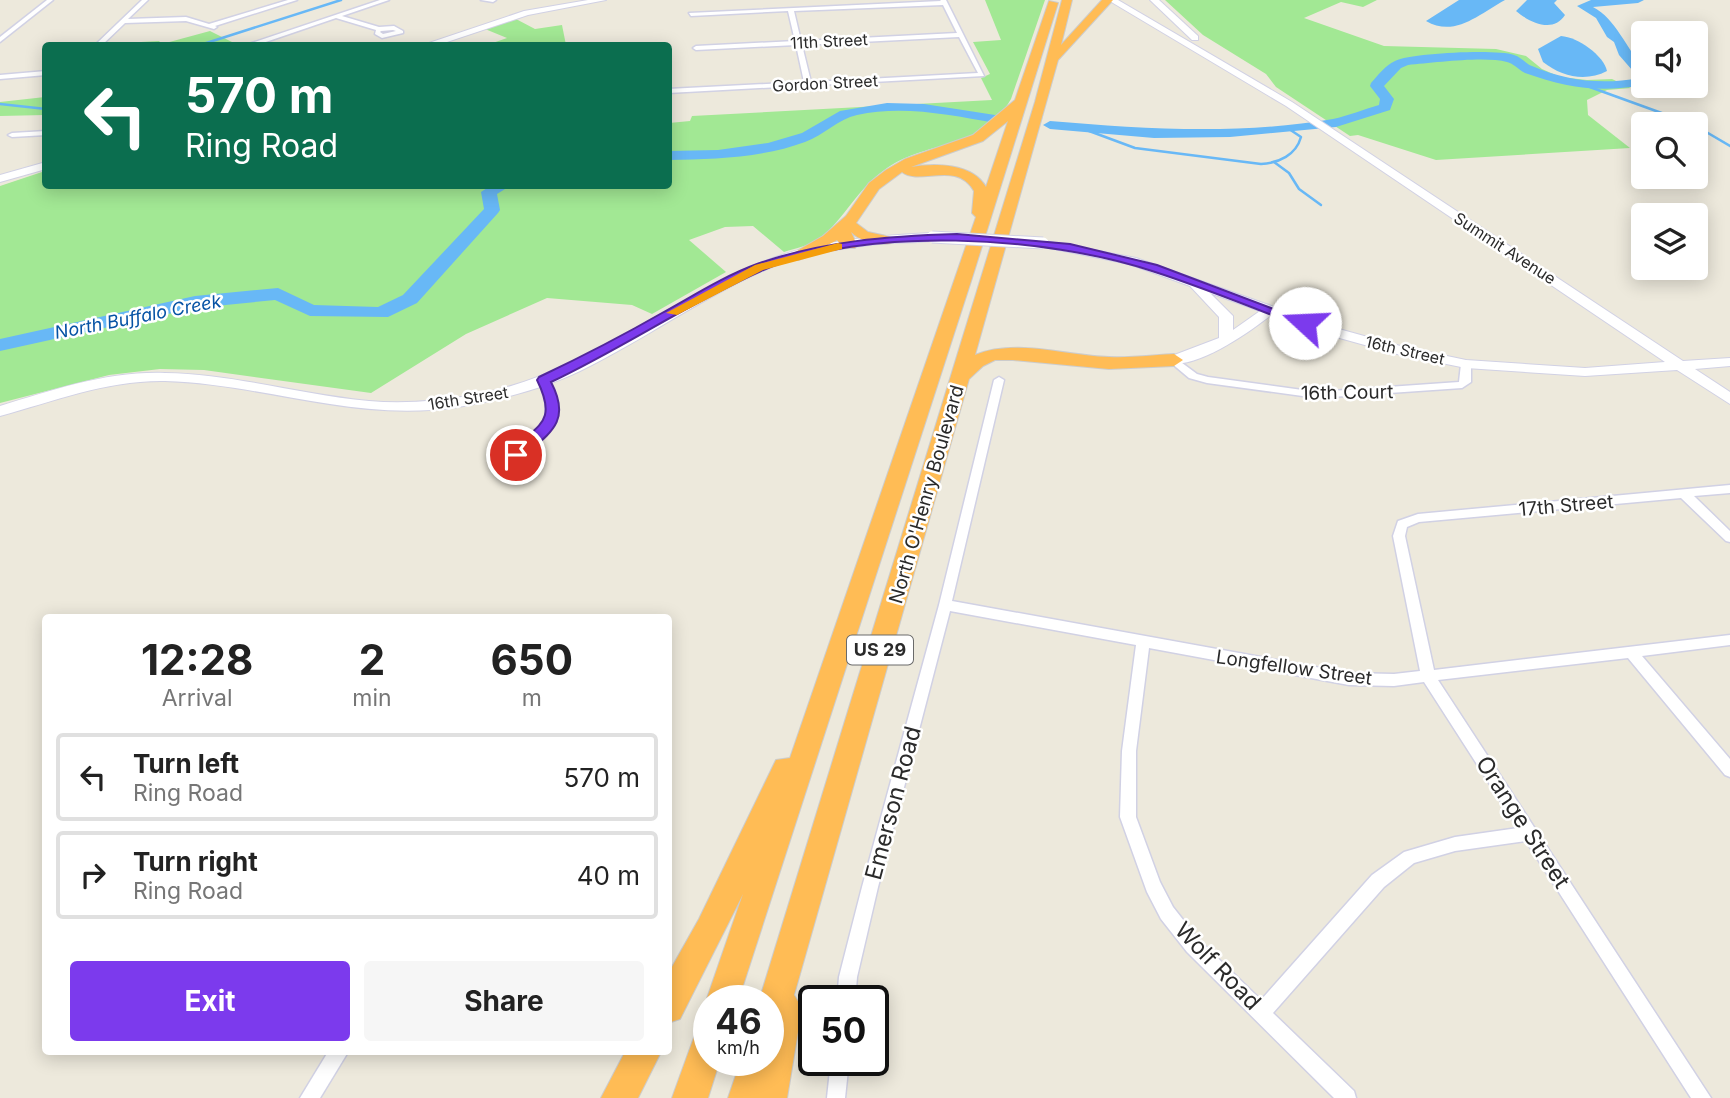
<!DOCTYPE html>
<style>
body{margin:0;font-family:Inter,sans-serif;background:#f6f6f6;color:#222;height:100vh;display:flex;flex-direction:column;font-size:26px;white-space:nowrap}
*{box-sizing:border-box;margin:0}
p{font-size:23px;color:#767676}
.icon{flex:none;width:38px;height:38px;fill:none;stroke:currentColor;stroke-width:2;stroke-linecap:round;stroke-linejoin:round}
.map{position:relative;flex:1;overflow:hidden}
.drawer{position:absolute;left:42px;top:614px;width:630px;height:441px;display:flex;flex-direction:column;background:#fff;border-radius:7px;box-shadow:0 4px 18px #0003}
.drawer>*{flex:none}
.guide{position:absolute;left:42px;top:42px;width:630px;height:147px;border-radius:7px;box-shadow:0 4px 18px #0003;background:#0b6e4f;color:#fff;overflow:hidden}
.fabs{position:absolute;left:1631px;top:21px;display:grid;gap:14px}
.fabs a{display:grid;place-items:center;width:77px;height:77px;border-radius:7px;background:#fff;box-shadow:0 4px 18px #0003;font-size:35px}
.speed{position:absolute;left:693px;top:985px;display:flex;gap:14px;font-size:35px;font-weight:700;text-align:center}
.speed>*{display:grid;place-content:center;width:91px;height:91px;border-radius:50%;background:#fff;box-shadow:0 4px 18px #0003;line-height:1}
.speed small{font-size:18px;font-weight:400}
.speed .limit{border:4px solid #111;border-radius:10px;background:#fff;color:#111}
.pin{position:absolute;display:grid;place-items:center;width:60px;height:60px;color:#fff;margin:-30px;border:4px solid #fff;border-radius:50%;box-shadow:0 2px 7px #0007}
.me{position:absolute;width:77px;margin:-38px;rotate:290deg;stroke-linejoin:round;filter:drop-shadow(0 0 5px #0008)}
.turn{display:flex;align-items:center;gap:24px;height:147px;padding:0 28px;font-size:32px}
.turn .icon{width:91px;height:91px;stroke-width:2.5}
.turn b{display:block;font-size:49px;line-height:60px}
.eta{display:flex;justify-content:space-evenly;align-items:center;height:119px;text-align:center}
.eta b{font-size:42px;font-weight:700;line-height:49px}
.cta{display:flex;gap:14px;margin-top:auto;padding:14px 28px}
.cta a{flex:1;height:80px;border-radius:7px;background:#7c3aed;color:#fff;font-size:28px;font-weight:700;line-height:80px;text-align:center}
.cta a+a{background:#f6f6f6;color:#222}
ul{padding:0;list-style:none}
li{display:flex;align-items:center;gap:21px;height:88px;margin:0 14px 10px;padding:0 14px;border:4px solid #e0e0e0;border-radius:7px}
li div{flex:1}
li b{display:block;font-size:26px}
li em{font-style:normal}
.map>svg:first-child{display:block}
.green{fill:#a2e894}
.water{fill:#68b8f6}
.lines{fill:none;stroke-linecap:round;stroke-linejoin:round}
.stream{stroke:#68b8f6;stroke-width:2.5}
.river{fill:#68b8f6;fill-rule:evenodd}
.street-casing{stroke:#d1d1e4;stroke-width:3}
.secondary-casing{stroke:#d1d1e4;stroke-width:2}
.highway-casing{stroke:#ccc;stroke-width:2}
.street{fill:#fff;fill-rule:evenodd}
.secondary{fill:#fff;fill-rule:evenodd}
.highway{fill:#ffbc55;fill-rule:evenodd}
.secondary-bridge-casing{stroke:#d1d1e4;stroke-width:13;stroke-linecap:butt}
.secondary-bridge{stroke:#fff;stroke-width:11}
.route{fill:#7c3aed;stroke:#51269a;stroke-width:2}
.slow{fill:#f59e0b}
.labels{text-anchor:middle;stroke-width:5;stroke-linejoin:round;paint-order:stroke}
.far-street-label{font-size:16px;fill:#2a2a2a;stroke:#fff}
.far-water-label{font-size:18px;font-style:italic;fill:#0552a4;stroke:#fff}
.shield{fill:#fff;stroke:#6a6a6a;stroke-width:2}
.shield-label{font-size:18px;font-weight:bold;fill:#2a2a2a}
.street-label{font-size:19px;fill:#2a2a2a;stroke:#fff}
.near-street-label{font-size:23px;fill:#2a2a2a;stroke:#fff}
</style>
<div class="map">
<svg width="1730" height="1098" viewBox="0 0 1730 1098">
<rect width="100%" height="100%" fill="#ede9dc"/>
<g class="green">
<path d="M985 0H1045L1011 99C981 151 930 139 887 168 857 188 844 220 820 238 809 246 796 248 784 252L753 226 725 227 689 240 726 272 652 314 632 305 547 298 466 334 371 393 204 370 160 369 109 375 0 403V186L45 171 46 186H668L669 123 690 121 692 116 992 100 981 78 990 74 973 42 1001 40Z"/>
<polygon points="1165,0 1377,0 1363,7 1341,2 1304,18 1384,46 1496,49 1526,56 1542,69 1560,77 1587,80 1612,79 1631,88 1607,90 1587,100 1588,115 1630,148 1436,160 1358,135 1350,136 1276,87 1266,74 1203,35"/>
<polygon points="516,19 535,29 562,25 566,45 487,45 507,38 485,29"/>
<polygon points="210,31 238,45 137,45 141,42 159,41 162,44"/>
<polygon points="45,97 45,115 0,116 0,102"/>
</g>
<g class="water">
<path d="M1459 0H1505C1479 14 1455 38 1426 21Z"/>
<path d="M1527 0H1557L1554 3 1565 15C1553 34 1529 22 1516 11Z"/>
<path d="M1561 36C1578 37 1604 56 1607 71 1586 82 1562 77 1543 62L1538 49Z"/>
</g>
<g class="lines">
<g class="stream">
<polyline points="197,46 341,0"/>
<polyline points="1587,86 1692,124"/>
<polyline points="0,104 46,109"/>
<polyline points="1696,126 1730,146"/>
<path d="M1081 128 1135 148 1261 164C1279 163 1296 155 1301 137L1289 129"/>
<polyline points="1274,162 1289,173 1299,189 1321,205"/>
</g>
<g class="river">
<path d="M1591 0H1644L1638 3 1593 7C1616 19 1626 48 1643 67V85C1600 93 1567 88 1525 73 1519 70 1513 63 1507 62 1484 56 1433 63 1408 65L1401 68 1384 86 1394 99 1390 110 1336 127 1230 137 1154 138 1050 129 1043 125 1050 121C1144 129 1239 135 1333 119 1348 116 1364 109 1379 105L1380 99 1370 86 1371 83C1378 75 1386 65 1395 61 1411 53 1497 49 1514 55 1521 57 1526 64 1532 66 1566 81 1603 85 1639 78L1619 55 1614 42 1607 37 1596 18 1577 6Z"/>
<path d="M887 103 924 104 995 115 1002 119 995 123C950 115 903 105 857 115 838 119 824 135 805 142 762 158 714 159 668 160V151L718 150 768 143 802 133 840 111Z"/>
<polygon points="490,186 510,186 497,194 500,210 498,213 417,303 388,317 310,316 275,300 195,308 0,351 0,339 195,296 278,288 314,305 378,307 403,295 484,209 481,192"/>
</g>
<defs>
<g id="street">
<polygon points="47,0 53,0 0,42 0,37"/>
<polygon points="142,0 148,0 128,19 186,17 209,24 288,0 297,0 215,26 217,27 214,29 186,21 125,23 101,46 94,46"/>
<path d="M380 0H389L342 16 379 27 394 26 403 31V33L382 38 375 34 376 30 336 18 254 46 246 45ZM393 30 396 31 383 34 380 32 381 31Z"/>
<polygon points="481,0 496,0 493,2"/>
<path d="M940 0H946L984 76 668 93V89L804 82 796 45 696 50 693 48 696 46 795 41 788 11 691 16 689 13 941 1ZM943 5 957 33 801 41 794 11ZM959 37 978 73 811 82 802 45Z"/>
<polygon points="46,71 46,75 0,79 0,75"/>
<polygon points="46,131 46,135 12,137 8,135 12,133"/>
<polygon points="1174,357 1197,374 1208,377 1317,392 1459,382 1461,364 1466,361 1471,364 1471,382 1462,388 1317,398 1207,383 1189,378 1170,362 1170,358"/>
<path d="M544 377 549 380C562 411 559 427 532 449 525 454 520 459 512 458L510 455 512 452C543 430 555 419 539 380Z"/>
<path d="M999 377 1004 380 952 601 1349 673 1394 674 1420 671 1393 536 1398 521 1418 514 1730 485V493L1694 496 1730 531V542L1726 541 1681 498 1419 522 1407 527 1405 536 1434 670 1730 635V645L1642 656 1730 759V777L1725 775 1628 658 1438 680 1711 1098H1691L1526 841 1455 851 1414 863 1384 887 1273 1013 1354 1091 1356 1098H1334L1187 952 1161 919 1147 892 1120 817 1122 751 1136 645 950 611 878 887 857 977 855 1001H837L839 977 862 887 939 605 994 380ZM1149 648 1349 685 1394 686 1424 682 1518 828 1455 837 1404 852 1372 875 1261 1000 1199 940 1173 907 1160 882 1136 817V751Z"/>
<polygon points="328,1052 348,1052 320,1098 300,1098"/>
<polygon points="831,1060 849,1060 845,1098 827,1098"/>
</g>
<g id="secondary">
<polygon points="588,0 606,0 528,15 435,46 420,46 524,11"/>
<path d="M1108 0H1118L1292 102 1683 361 1730 358V366L1695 369 1730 392V404L1677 370 1585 376 1466 368 1397 354 1318 332 1271 315C1250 332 1197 369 1169 363V357L1219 338V317L1190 286 1129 264 1039 246V240L1136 258 1328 326 1404 347 1466 360 1585 368 1665 362 1286 106ZM1210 293 1260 311 1233 330V316Z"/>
<polygon points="1150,0 1159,0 1198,36 1198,40 1192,40"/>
<polygon points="46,162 46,169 0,182 0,175"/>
<path d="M932 233 936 234V240C921 243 904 242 889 243 845 247 801 254 760 272 698 300 642 341 580 371 542 389 500 400 458 407 356 423 265 384 165 381 107 380 55 401 0 416V406C53 390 108 371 165 373 234 374 301 395 369 401 404 404 440 401 474 395 578 376 657 309 751 267 807 241 871 236 932 233Z"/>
</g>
<g id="highway">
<path d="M1062 0H1072L1061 45 1102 0H1113L1058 60 975 355C1016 338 1067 356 1109 357 1131 358 1153 355 1174 354L1183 360 1174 366 1109 369 1013 360H995L983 366 969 379 794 995 802 1008 787 1098H728L741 1060H768V1001H759L1035 102Z"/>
<path d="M1049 1 1058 3 972 278 738 1001H709V1009L706 1001 743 894 680 1019 668 1023V974L699 919 776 760 790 758 976 217 972 213 974 191C957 160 920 186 902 172L879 189 856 223 868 232 891 237 893 240 891 243C878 246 860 241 851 232L857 245 855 248H843L837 240 804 258 798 260 790 255 823 236 846 216 869 183 886 170 905 159 973 135 1015 100ZM1008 121 986 187C972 163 935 163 911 167L983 141Z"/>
<polygon points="709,1024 709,1060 720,1060 708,1098 672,1098 697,1029"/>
<polygon points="625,1052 661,1052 638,1098 601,1098"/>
</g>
</defs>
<use href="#street" class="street-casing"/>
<use href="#secondary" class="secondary-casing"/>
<use href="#highway" class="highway-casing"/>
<use href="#street" class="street"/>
<use href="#secondary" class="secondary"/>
<use href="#highway" class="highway"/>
<defs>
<polyline id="secondary-bridge" points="932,237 1043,243"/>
</defs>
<use href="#secondary-bridge" class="secondary-bridge-casing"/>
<use href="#secondary-bridge" class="secondary-bridge"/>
</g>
<path class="route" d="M957 234 1070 244 1157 265 1311 323 1305 327 1300 326C1251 307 1202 287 1152 271 1046 236 865 225 761 271 689 303 623 348 551 382 572 422 550 433 521 458H511L509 455C533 424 560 427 537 380L539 377C581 357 622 336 662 313 693 296 724 276 757 264 822 241 889 236 957 234Z"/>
<polygon class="slow" points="838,243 842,244 842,249 763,270 677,315 666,313 755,265"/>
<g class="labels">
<g class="far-street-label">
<text transform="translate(829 41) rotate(-3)" y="6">11th Street</text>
<text transform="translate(825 83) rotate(-3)" y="6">Gordon Street</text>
<text transform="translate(1505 248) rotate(33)" y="6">Summit Avenue</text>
<text transform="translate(1405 350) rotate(13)" y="6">16th Street</text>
<text transform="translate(468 398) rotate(-9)" y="6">16th Street</text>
</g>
<g class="far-water-label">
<text transform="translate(138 317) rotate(-11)" y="6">North Buffalo Creek</text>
</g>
<rect class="shield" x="847" y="635.5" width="66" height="29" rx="5"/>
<g class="shield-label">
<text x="880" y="656">US 29</text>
</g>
<g class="street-label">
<text transform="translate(1347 392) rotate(-1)" y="7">16th Court</text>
<text transform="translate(926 494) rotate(-74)" y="7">North O'Henry Boulevard</text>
<text transform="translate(1566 505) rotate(-5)" y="7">17th Street</text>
<text transform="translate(1294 667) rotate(8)" y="7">Longfellow Street</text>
</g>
<g class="near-street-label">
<text transform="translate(893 803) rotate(-75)" y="8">Emerson Road</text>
<text transform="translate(1523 822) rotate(57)" y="8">Orange Street</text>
<text transform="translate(1218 966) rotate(46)" y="8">Wolf Road</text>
</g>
</g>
</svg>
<div class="fabs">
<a><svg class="icon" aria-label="sound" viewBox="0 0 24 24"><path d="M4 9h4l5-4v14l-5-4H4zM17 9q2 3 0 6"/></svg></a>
<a><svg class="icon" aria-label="search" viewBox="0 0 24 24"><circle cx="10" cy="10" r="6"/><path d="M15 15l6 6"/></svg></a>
<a><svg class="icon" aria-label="layers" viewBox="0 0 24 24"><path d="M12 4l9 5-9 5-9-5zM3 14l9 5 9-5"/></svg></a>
</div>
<div class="speed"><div>46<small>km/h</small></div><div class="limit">50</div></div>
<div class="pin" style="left:516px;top:455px;background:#d93025"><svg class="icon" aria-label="arrive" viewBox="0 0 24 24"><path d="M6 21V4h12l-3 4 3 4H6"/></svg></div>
<svg class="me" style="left:1305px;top:323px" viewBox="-20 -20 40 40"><circle r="19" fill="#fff"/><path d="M0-13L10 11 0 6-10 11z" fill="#7c3aed"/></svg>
<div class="guide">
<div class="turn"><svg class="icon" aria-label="left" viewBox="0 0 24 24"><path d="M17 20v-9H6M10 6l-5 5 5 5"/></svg><div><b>570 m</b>Ring Road</div></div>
</div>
<section class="drawer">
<div class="eta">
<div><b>12:28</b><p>Arrival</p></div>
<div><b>2</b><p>min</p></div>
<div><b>650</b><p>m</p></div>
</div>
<ul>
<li><svg class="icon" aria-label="left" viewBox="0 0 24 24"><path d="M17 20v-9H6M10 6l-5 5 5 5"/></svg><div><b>Turn left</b><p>Ring Road</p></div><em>570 m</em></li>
<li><svg class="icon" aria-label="right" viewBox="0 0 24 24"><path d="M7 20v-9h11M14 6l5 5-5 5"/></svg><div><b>Turn right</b><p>Ring Road</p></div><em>40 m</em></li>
</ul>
<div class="cta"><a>Exit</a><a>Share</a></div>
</section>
</div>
